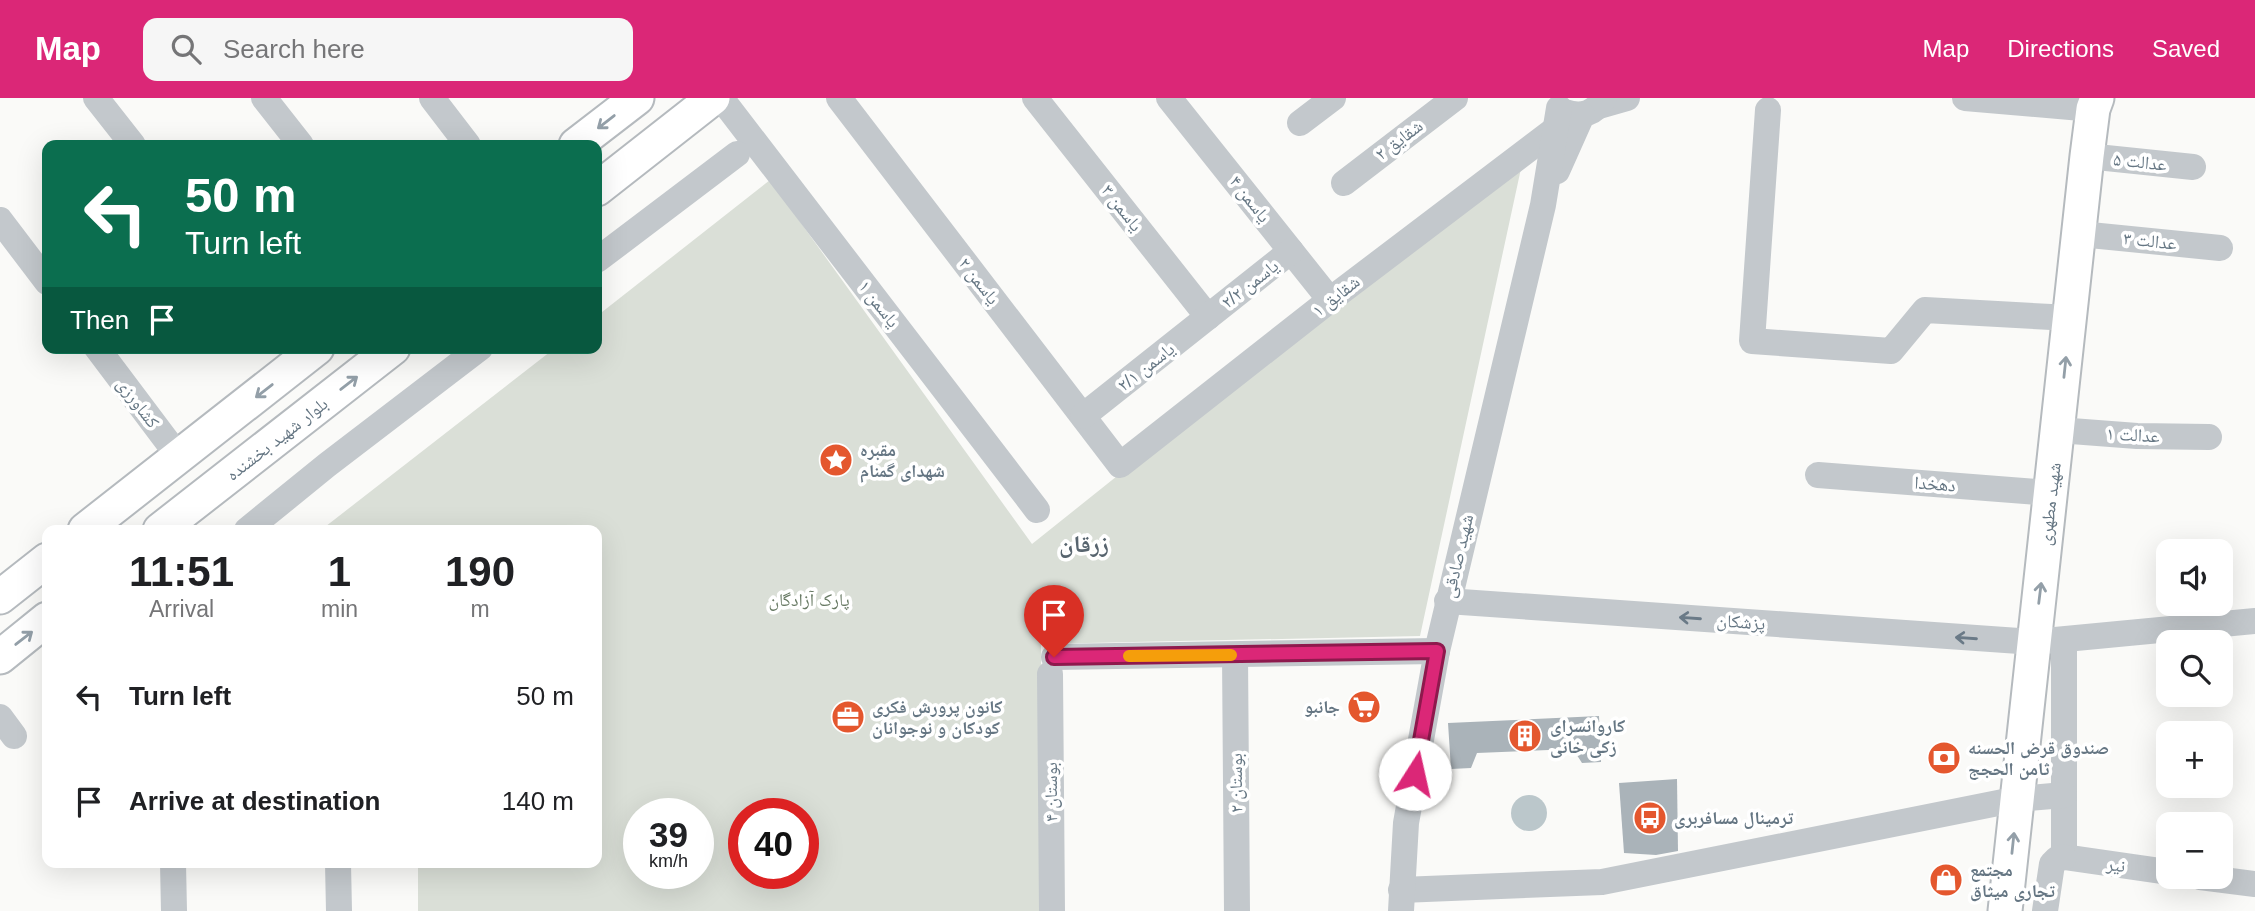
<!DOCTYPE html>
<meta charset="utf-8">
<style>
body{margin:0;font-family:Helvetica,"Noto Naskh Arabic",sans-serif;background:#f6f6f6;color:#202124;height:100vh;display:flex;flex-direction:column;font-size:26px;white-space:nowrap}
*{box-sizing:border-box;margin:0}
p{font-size:23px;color:#757577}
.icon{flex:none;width:38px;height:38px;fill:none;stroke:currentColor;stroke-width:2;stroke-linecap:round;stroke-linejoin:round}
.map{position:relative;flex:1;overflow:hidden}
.drawer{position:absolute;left:42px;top:427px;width:560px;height:343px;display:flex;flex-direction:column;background:#fff;border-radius:14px;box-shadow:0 7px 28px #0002}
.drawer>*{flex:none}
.banner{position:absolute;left:42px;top:42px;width:560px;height:214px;border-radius:14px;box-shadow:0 7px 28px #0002;background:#0b6e4f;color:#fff;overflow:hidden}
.controls{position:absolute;left:2156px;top:441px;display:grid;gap:14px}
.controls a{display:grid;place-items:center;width:77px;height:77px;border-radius:14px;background:#fff;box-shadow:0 7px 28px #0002;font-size:35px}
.speed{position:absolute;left:623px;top:700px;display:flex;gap:14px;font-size:35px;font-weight:700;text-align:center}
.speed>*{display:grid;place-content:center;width:91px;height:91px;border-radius:50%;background:#fff;box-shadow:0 7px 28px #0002;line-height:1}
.speed small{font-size:18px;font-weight:400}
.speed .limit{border:10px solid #d22;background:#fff;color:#111}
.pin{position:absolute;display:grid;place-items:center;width:60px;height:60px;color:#fff;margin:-72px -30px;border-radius:50% 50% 50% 0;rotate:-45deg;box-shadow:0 0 7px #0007}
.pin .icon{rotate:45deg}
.me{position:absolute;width:77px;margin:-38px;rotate:10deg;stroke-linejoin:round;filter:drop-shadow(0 0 5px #0008)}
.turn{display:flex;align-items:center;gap:24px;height:147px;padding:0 28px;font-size:32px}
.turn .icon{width:91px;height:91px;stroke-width:2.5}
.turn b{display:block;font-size:49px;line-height:60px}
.then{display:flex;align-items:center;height:66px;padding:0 28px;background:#0003;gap:14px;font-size:26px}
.eta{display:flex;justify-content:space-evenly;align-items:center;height:119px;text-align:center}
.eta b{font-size:42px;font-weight:600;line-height:49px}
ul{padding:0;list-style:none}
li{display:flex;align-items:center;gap:21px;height:105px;padding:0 28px}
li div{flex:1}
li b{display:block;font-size:26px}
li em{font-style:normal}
header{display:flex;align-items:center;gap:42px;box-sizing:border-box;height:98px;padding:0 35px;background:#db2777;color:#fff}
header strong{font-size:33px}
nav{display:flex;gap:38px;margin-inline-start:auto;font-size:24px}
.search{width:490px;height:63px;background:#f6f6f6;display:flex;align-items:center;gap:18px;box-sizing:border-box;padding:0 24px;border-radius:14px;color:#757577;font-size:26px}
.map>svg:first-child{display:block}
.green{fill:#dadfd7;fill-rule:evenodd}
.water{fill:#bbc7cb}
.building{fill:#aab3b9}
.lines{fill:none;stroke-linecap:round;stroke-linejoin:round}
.major-casing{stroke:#b5babe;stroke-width:37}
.minor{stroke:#c3c8cc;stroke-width:26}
.major{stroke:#fff;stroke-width:33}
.oneway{stroke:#939fa8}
.oneway2{stroke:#6a7a87}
.route-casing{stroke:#8e194d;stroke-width:18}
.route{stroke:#db2777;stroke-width:12}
.slow{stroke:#f59e0b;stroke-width:12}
.labels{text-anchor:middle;stroke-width:7;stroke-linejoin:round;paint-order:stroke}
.street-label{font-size:18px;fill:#657683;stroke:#fff}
.poi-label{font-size:18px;font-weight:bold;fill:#657683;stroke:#fff;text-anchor:start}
.park-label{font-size:18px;fill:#687a64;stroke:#fff}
.district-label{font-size:24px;font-weight:bold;fill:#57646e;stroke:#fff}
</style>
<header>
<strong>Map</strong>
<div class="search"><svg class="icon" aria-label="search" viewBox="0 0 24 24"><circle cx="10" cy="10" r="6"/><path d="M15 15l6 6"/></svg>Search here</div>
<nav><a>Map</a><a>Directions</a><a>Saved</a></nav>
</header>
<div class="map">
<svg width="2255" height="813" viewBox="0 0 2255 813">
<rect width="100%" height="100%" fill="#fafaf8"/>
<path class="green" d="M1525 52 1420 538 1041 546 1042 813H418V765H597V432H321L555 250H597V218L770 82 1032 446ZM639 716H698V775H639ZM744 716H803V775H744Z"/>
<circle class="water" cx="1529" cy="715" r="18"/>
<g class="building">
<polygon points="1599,618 1601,664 1582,665 1573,651 1477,655 1471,670 1451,671 1448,625"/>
<polygon points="1677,681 1678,753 1656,757 1624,755 1619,685"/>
</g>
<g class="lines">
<defs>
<g id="major">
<polyline points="576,47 637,0"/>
<polyline points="597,91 713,0"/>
<polyline points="85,432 317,250"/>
<polyline points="160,432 393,250"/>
<polyline points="0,499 47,462"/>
<polyline points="0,559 47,521"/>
<polyline points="2005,813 2087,58 2093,11 2097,0"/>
</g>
</defs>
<use href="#major" class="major-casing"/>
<g class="minor">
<polyline points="96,0 133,47"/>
<polyline points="264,0 301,47"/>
<polyline points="432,0 468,47"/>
<polyline points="721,0 1037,412"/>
<polyline points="839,0 1120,367 1330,202 1554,32"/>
<polyline points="1035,0 1208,219"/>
<polyline points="1169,0 1330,202"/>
<polyline points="1965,0 2093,11"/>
<polyline points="1599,8 1627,0"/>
<polyline points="1768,12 1752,243 1891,253 1925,212 2070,220"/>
<path d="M1565 14C1582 20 1595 15 1604 0"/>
<polyline points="1300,25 1333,0"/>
<polyline points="2087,58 2193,69"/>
<polyline points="1557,73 1582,17"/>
<polyline points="1344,85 1455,0"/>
<polyline points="0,122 47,184"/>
<polyline points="2080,136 2220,150"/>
<polyline points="597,162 737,56"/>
<polyline points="97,250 179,359"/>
<polyline points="1083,318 1291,153"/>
<polyline points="2058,332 2137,338 2209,339"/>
<polyline points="1818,377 2051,395"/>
<polyline points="247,432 327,367 480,250"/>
<polyline points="1447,503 2034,544 2255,523"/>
<polyline points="1235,557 1237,813"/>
<polyline points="1054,559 1437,553"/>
<polyline points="1050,576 1052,813"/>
<polyline points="0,619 14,638"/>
<polyline points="2064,759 2064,542"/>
<polyline points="2064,759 2168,774"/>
<polyline points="173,765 174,813"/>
<polyline points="338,765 339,813"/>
<polyline points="2200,779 2255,786"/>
<polyline points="1401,792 1602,784 2018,701 2064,697"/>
<polyline points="1401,813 1406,725 1437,553 1543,107 1559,10"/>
<polyline points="2045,813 2052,766 2057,761 2064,759"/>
</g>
<use href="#major" class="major"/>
</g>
<defs><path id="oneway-shaft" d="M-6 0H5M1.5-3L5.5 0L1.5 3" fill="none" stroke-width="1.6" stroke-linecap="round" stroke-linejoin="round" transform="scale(1.75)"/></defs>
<g class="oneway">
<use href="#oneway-shaft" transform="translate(606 24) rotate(142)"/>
<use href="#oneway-shaft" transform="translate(2065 269) rotate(-84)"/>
<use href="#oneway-shaft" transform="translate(349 285) rotate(-38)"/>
<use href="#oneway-shaft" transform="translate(264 293) rotate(142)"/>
<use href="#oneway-shaft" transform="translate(2040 495) rotate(-83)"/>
<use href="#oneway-shaft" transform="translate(24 540) rotate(-38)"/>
<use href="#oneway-shaft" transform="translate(2013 745) rotate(-84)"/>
</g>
<g class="oneway2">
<use href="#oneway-shaft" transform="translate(1690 520) rotate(-176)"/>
<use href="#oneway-shaft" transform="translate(1966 540) rotate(-176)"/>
</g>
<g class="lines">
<defs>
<polyline id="route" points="1054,559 1437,553 1415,676"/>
</defs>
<use href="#route" class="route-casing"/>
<use href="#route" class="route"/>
<polyline class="slow" points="1129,558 1231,557"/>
</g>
<defs>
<symbol id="sight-disc" viewBox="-11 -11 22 22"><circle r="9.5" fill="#e4572e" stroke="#fff"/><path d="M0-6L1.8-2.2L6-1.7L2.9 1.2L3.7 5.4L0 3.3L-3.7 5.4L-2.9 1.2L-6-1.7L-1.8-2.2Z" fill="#fff"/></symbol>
<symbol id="supermarket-disc" viewBox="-11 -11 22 22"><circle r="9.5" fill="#e4572e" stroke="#fff"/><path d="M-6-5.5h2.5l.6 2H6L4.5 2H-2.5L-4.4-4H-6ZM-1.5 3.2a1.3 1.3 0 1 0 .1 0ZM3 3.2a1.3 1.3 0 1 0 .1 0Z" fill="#fff"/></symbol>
<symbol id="office-disc" viewBox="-11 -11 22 22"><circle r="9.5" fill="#e4572e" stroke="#fff"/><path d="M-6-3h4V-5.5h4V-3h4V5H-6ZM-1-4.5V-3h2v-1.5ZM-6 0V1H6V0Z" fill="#fff"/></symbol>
<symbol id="building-disc" viewBox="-11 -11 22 22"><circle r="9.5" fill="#e4572e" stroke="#fff"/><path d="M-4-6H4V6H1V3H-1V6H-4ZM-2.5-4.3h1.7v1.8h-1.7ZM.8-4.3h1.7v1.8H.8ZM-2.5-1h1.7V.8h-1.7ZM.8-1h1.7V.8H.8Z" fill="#fff"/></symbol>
<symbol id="bank-disc" viewBox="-11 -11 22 22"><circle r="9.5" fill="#e4572e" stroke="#fff"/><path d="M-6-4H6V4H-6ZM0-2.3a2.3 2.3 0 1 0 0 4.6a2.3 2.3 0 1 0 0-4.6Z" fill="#fff"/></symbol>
<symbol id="bus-disc" viewBox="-11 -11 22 22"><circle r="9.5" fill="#e4572e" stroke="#fff"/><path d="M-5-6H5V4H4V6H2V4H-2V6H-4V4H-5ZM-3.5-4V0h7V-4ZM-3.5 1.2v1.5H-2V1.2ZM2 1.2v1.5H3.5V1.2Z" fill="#fff"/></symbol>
<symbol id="shop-disc" viewBox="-11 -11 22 22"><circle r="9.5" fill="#e4572e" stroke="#fff"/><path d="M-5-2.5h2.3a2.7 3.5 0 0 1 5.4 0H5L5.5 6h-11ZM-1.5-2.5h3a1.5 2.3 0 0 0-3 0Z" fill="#fff"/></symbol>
</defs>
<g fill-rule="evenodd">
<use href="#sight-disc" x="817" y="343" width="38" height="38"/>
<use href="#supermarket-disc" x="1345" y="590" width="38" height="38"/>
<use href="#office-disc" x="829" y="600" width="38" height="38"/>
<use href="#building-disc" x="1506" y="619" width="38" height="38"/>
<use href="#bank-disc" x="1925" y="641" width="38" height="38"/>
<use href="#bus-disc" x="1631" y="701" width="38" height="38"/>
<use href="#shop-disc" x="1927" y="763" width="38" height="38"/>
</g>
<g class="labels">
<g class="street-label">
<text transform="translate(1399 42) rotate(-37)" y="6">شقایق ۲</text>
<text transform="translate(2140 64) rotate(6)" y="6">عدالت ۵</text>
<text transform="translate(1250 101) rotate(52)" y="6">یاسمن ۴</text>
<text transform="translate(1122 110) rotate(52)" y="6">یاسمن ۳</text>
<text transform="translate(2150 143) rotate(6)" y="6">عدالت ۳</text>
<text transform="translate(979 183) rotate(52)" y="6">یاسمن ۲</text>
<text transform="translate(1250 186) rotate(-38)" y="6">یاسمن ۲/۲</text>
<text transform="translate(1336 198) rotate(-38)" y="6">شقایق ۱</text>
<text transform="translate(879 206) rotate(52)" y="6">یاسمن ۱</text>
<text transform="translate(1146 269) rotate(-38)" y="6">یاسمن ۲/۱</text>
<text transform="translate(138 305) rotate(53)" y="6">کشاورزی</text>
<text transform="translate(2133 337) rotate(3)" y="6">عدالت ۱</text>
<text transform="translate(277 341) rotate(-38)" y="6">بلوار شهید بخشنده</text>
<text transform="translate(1935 386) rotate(4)" y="6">دهخدا</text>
<text transform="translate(2050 406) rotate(-83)" y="6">شهید مطهری</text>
<text transform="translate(1458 458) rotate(-77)" y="6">شهید صادقی</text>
<text transform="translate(1741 524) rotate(4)" y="6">پزشکان</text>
<text transform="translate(1236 685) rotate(-90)" y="6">بوستان ۲</text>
<text transform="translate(1051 694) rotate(-90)" y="6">بوستان ۴</text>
<text transform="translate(2116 767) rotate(8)" y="6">نیر</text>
</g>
<g class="poi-label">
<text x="860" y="358">مقبره<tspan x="860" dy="21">شهدای گمنام</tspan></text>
<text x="872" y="615">کانون پرورش فکری<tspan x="872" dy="21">کودکان و نوجوانان</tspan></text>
<text x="1340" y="615" text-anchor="end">جانبو</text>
<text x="1550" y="634">کاروانسرای<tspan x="1550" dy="21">زکی خانی</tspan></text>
<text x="1968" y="656">صندوق قرض الحسنه<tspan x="1968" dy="21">ثامن الحجج</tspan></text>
<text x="1674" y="726">ترمینال مسافربری</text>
<text x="1970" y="778">مجتمع<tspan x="1970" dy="21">تجاری میثاق</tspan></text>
</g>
<g class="park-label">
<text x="809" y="508">پارک آزادگان</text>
</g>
<g class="district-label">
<text x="1084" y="454">زرقان</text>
</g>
</g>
</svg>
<div class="controls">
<a><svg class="icon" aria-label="sound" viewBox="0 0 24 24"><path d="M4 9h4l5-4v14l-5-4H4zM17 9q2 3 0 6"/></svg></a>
<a><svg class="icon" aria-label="search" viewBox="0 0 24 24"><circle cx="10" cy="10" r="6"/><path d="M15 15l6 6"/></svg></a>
<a>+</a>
<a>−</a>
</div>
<div class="speed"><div>39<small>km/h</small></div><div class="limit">40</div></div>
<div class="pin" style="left:1054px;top:559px;background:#d93025"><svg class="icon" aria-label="arrive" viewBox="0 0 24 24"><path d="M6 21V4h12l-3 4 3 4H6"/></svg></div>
<svg class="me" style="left:1415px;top:676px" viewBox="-20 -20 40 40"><circle r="19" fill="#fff"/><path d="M0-13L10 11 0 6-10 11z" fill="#db2777"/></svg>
<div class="banner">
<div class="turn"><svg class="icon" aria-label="left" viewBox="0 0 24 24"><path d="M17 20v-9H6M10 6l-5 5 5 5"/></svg><div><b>50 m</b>Turn left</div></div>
<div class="then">Then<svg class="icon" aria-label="arrive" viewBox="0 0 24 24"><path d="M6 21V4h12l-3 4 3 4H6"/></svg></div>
</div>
<section class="drawer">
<div class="eta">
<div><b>11:51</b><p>Arrival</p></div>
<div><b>1</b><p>min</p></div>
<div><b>190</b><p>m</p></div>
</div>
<ul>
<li><svg class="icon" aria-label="left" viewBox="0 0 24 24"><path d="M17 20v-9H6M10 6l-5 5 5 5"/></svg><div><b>Turn left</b></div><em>50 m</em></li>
<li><svg class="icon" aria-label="arrive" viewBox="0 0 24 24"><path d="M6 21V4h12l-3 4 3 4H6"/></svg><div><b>Arrive at destination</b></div><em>140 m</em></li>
</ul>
</section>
</div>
